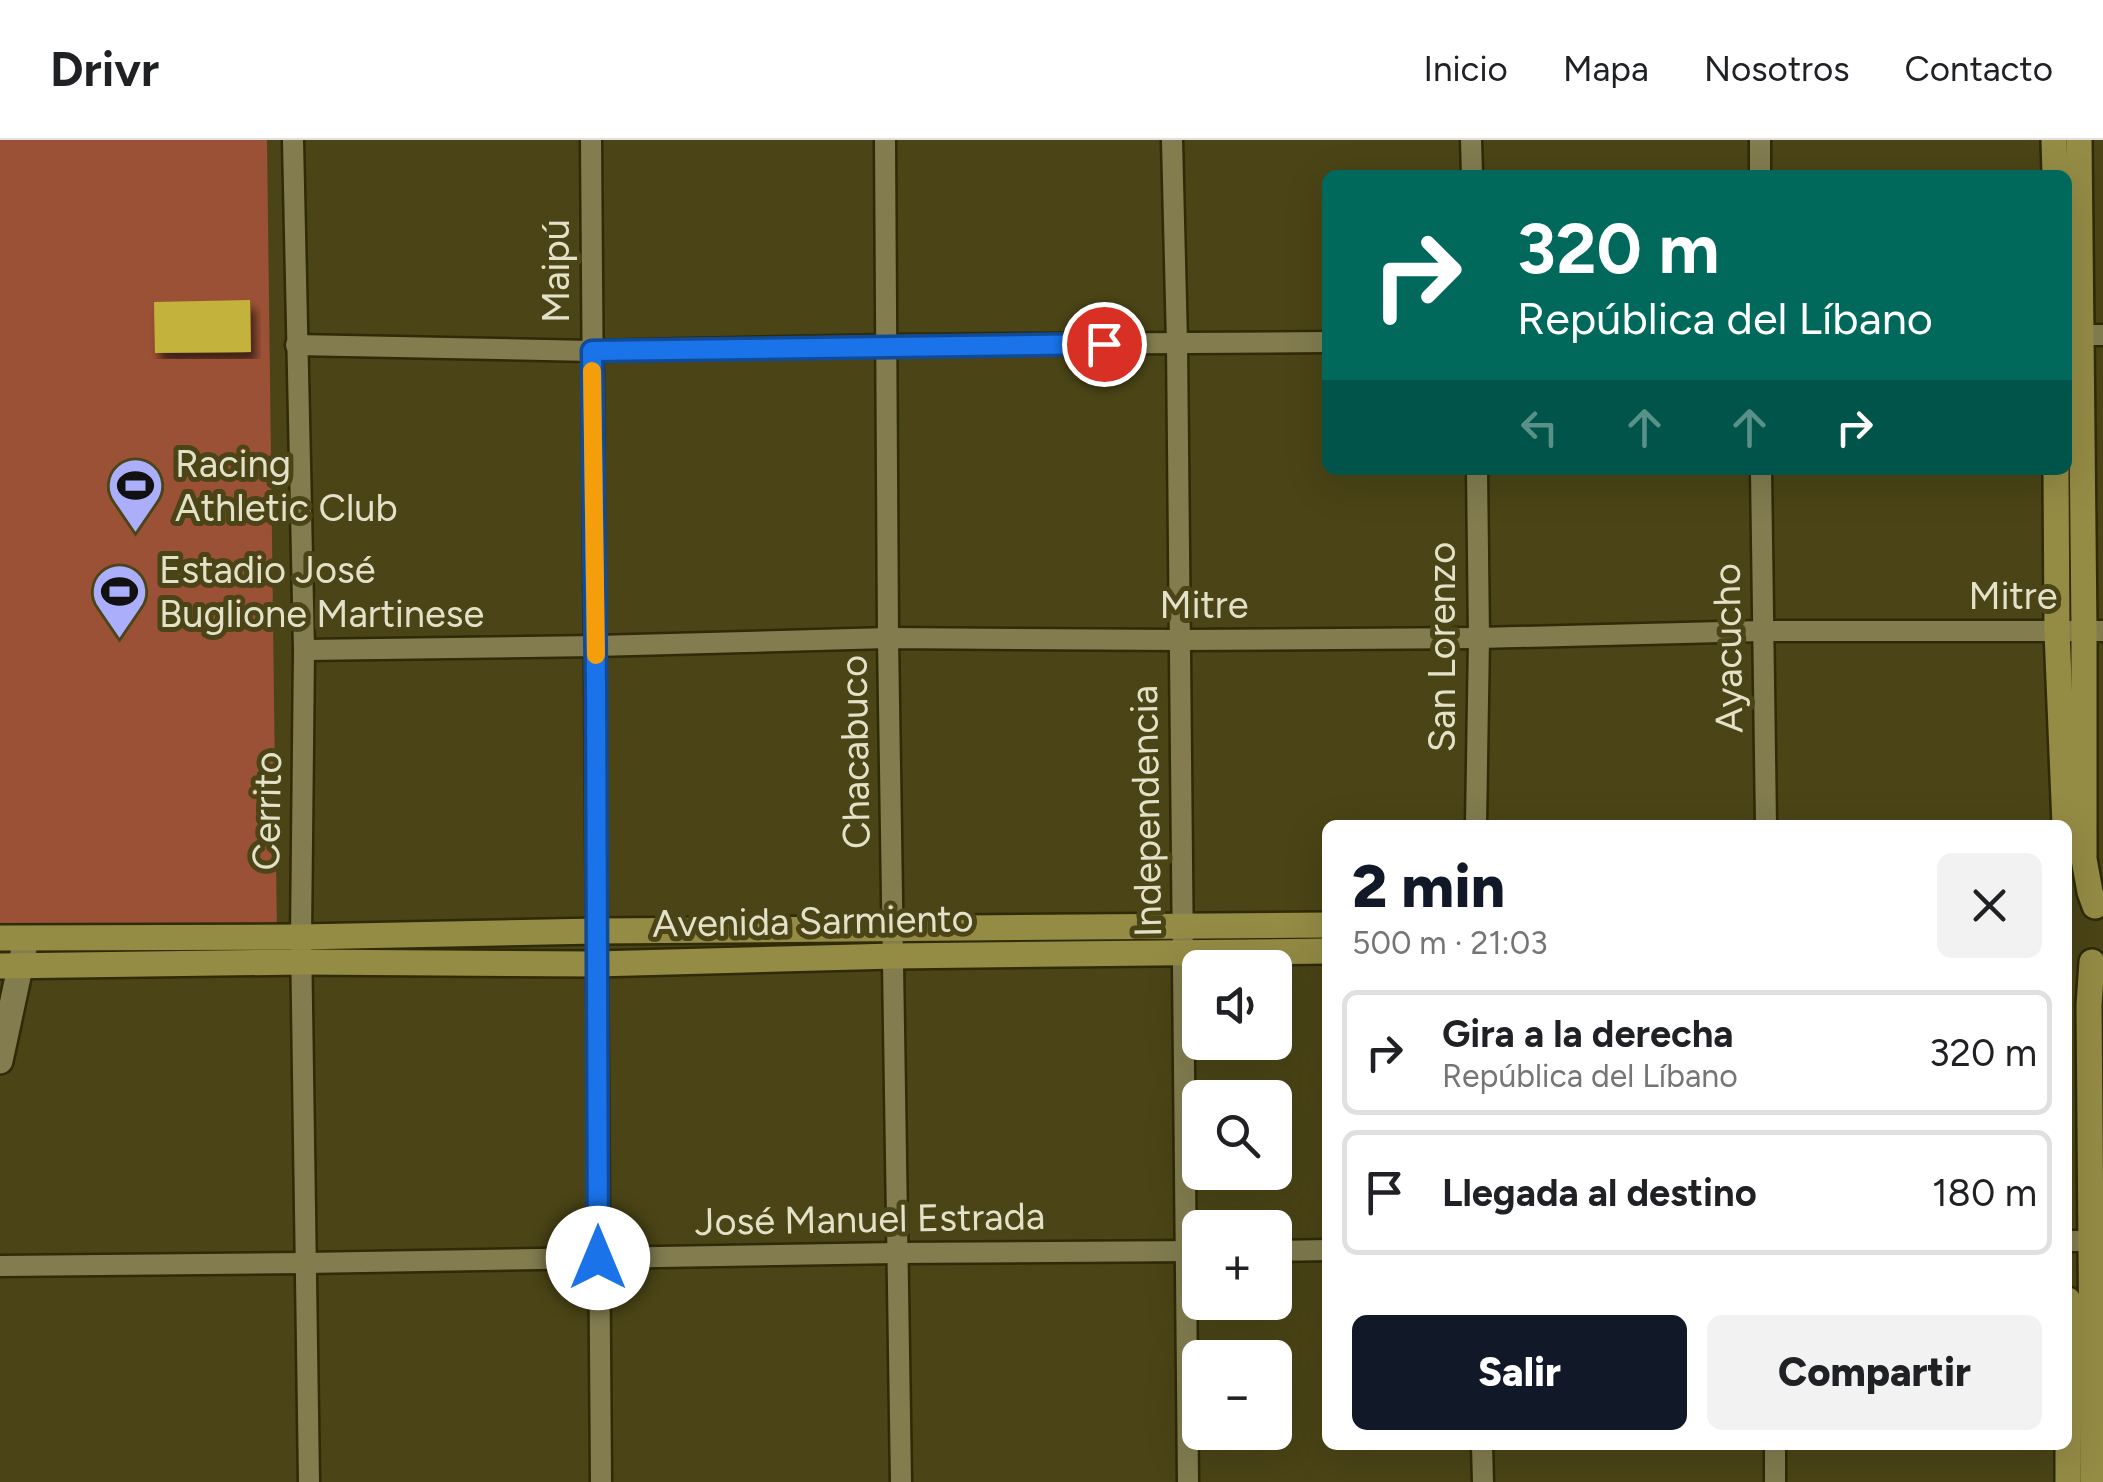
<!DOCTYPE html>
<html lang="es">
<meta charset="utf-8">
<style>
body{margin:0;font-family:Figtree,sans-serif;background:#f2f2f2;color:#202124;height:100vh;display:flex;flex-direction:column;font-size:38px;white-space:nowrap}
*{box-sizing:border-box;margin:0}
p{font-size:32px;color:#757577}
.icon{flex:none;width:55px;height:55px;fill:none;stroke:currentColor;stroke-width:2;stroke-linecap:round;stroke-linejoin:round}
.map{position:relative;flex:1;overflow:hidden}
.details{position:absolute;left:1322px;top:680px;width:750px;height:630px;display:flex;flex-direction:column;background:#fff;border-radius:15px;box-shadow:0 10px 40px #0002}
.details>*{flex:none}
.guide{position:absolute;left:1322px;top:30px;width:750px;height:305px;border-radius:15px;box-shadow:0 10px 40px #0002;background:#00695c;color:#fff;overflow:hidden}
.tools{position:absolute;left:1182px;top:810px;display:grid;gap:20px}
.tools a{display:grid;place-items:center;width:110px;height:110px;border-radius:15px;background:#fff;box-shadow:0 10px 40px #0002;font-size:50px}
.pin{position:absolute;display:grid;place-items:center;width:85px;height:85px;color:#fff;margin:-42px;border:5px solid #fff;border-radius:50%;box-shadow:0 2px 10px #0007}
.me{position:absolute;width:110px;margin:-55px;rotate:0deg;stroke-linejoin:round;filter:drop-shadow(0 0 8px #0008)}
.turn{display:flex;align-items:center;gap:35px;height:210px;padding:0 30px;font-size:45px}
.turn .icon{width:130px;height:130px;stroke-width:2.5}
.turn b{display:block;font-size:70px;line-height:85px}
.lanes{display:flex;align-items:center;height:95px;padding:0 30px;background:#0003;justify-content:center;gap:50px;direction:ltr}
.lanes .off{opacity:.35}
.round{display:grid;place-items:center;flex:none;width:105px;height:105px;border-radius:15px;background:#f2f2f2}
.summary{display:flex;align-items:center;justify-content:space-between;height:170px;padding:0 30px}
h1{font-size:60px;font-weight:800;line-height:75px;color:#111827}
.action{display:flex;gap:20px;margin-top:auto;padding:20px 30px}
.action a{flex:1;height:115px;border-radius:15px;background:#111827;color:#fff;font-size:40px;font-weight:800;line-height:115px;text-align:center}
.action a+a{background:#f2f2f2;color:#202124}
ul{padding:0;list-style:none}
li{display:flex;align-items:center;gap:30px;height:125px;margin:0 20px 15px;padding:0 10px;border:5px solid #e0e0e0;border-radius:15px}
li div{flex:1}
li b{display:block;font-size:38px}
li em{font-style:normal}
header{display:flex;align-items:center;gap:60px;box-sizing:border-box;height:140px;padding:0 50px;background:#fff;border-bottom:2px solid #e0e0e0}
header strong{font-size:48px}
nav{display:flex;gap:55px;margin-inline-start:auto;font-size:35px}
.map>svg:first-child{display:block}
.green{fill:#9b5135}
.building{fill:#c3b23a;filter:url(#shadow)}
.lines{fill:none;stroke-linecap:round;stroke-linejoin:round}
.minor-casing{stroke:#2f2a07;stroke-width:25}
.tertiary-casing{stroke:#2f2a07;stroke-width:30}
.secondary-casing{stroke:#2f2a07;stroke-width:30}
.minor{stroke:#827c4f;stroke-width:20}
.tertiary{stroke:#827c4f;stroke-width:25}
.secondary{stroke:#948b45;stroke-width:25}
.route-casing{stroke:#114b97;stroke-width:25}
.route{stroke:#1a73e8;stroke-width:18}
.slow{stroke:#f59e0b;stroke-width:18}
.labels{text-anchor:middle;stroke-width:10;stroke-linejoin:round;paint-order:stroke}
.street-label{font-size:38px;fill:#e4e1c9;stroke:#4a4416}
.poi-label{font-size:38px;fill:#e4e1c9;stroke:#4a4416;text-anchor:start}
</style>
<header>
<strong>Drivr</strong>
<nav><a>Inicio</a><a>Mapa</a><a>Nosotros</a><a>Contacto</a></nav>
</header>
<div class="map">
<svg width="2103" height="1342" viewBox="0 0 2103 1342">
<defs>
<filter id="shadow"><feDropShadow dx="5" dy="9" stdDeviation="5" flood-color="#0009"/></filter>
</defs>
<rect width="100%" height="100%" fill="#4a4416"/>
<polygon class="green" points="0,0 267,0 277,796 0,790"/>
<polygon class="building" points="250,160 251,212 155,213 154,162"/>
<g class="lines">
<defs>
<g id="minor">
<polyline points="293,0 304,510 301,797 309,1342"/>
<polyline points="591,0 601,1342"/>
<polyline points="885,0 888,498 901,1342"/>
<polyline points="1172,0 1177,203 1188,1342"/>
<polyline points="1471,0 1472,35"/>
<polyline points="1760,35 1760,0"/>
<polyline points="2068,195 2103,195"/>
<polyline points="296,205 592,211 887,205 1328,202"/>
<polyline points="1761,330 1766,685"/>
<polyline points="304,510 596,506 888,498 1179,500 1479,498 1762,491 2103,491"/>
<polyline points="1476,685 1479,498 1477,330"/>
<polyline points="2068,1101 2103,1101"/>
<polyline points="1275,1111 1328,1110"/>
<polyline points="0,1126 305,1123 897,1113 1200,1111"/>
<polyline points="1482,1305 1483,1342"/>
<polyline points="1775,1305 1775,1342"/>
</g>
<polyline id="tertiary" points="0,921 24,809"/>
<g id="secondary">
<polyline points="2054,0 2055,35"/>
<polyline points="2079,0 2084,491 2084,719 2090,752 2095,766"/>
<polyline points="2056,330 2057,492 2065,685"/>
<polyline points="0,798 301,797 597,791 1328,785"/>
<polyline points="2092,822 2089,865 2093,1342"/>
<polyline points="0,826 301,822 596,824 894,816 1328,811"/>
<polyline points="2068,1160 2068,1342"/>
</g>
</defs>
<use href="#minor" class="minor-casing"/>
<use href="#tertiary" class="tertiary-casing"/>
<use href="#secondary" class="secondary-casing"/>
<use href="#minor" class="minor"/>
<use href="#tertiary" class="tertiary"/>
<use href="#secondary" class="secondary"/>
</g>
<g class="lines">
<defs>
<polyline id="route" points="598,1118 596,542 592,211 1104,204"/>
</defs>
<use href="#route" class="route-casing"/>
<use href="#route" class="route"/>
<polyline class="slow" points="592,231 596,515"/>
</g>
<defs>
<symbol id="stadium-pin" viewBox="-11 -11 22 30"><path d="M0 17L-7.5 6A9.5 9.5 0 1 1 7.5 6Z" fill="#abaffb" stroke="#4a4416"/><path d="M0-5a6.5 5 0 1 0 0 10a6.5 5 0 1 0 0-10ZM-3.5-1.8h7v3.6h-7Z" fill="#111"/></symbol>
</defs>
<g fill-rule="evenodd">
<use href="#stadium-pin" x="104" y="314" width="63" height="86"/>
<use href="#stadium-pin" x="88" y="420" width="63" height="86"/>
</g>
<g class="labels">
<g class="street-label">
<text transform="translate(556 131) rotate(-90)" y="13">Maipú</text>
<text x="2013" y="469">Mitre</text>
<text x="1204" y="478">Mitre</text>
<text transform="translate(1442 507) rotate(-90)" y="13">San Lorenzo</text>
<text transform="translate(1728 508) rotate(-91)" y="13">Ayacucho</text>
<text transform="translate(855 612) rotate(-91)" y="13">Chacabuco</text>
<text transform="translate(267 671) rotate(-89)" y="13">Cerrito</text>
<text transform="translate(1146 671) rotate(-91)" y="13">Independencia</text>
<text transform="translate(813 781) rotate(-1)" y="13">Avenida Sarmiento</text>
<text transform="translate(870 1079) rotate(-1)" y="13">José Manuel Estrada</text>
</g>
<g class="poi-label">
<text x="175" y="337">Racing<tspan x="175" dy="44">Athletic Club</tspan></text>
<text x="159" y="443">Estadio José<tspan x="159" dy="44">Buglione Martinese</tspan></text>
</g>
</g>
</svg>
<div class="tools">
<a><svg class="icon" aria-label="sound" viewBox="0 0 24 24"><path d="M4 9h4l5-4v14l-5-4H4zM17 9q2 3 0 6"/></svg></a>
<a><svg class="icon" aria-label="search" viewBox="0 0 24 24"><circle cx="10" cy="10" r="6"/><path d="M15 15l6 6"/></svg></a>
<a>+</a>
<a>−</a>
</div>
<div class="pin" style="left:1104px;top:204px;background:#d93025"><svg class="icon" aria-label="arrive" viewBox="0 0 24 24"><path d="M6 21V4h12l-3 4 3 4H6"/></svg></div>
<svg class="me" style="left:598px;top:1118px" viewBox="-20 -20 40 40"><circle r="19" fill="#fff"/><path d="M0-13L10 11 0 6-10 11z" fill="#1a73e8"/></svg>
<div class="guide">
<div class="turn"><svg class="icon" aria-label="right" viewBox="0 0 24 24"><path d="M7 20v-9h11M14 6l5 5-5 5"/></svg><div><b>320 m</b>República del Líbano</div></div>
<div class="lanes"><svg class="icon off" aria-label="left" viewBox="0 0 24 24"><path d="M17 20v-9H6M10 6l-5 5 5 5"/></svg><svg class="icon off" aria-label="ahead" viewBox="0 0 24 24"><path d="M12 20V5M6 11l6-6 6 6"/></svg><svg class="icon off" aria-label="ahead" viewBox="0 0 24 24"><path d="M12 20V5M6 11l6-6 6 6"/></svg><svg class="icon" aria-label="right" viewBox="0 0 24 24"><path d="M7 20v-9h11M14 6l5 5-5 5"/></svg></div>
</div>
<section class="details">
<div class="summary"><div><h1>2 min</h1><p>500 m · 21:03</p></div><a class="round"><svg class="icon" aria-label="close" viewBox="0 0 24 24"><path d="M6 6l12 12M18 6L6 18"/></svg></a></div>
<ul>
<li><svg class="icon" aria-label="right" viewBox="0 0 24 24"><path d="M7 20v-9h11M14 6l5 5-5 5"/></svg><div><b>Gira a la derecha</b><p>República del Líbano</p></div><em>320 m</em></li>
<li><svg class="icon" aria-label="arrive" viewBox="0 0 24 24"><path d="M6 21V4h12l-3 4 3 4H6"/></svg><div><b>Llegada al destino</b></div><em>180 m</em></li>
</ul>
<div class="action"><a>Salir</a><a>Compartir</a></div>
</section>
</div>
